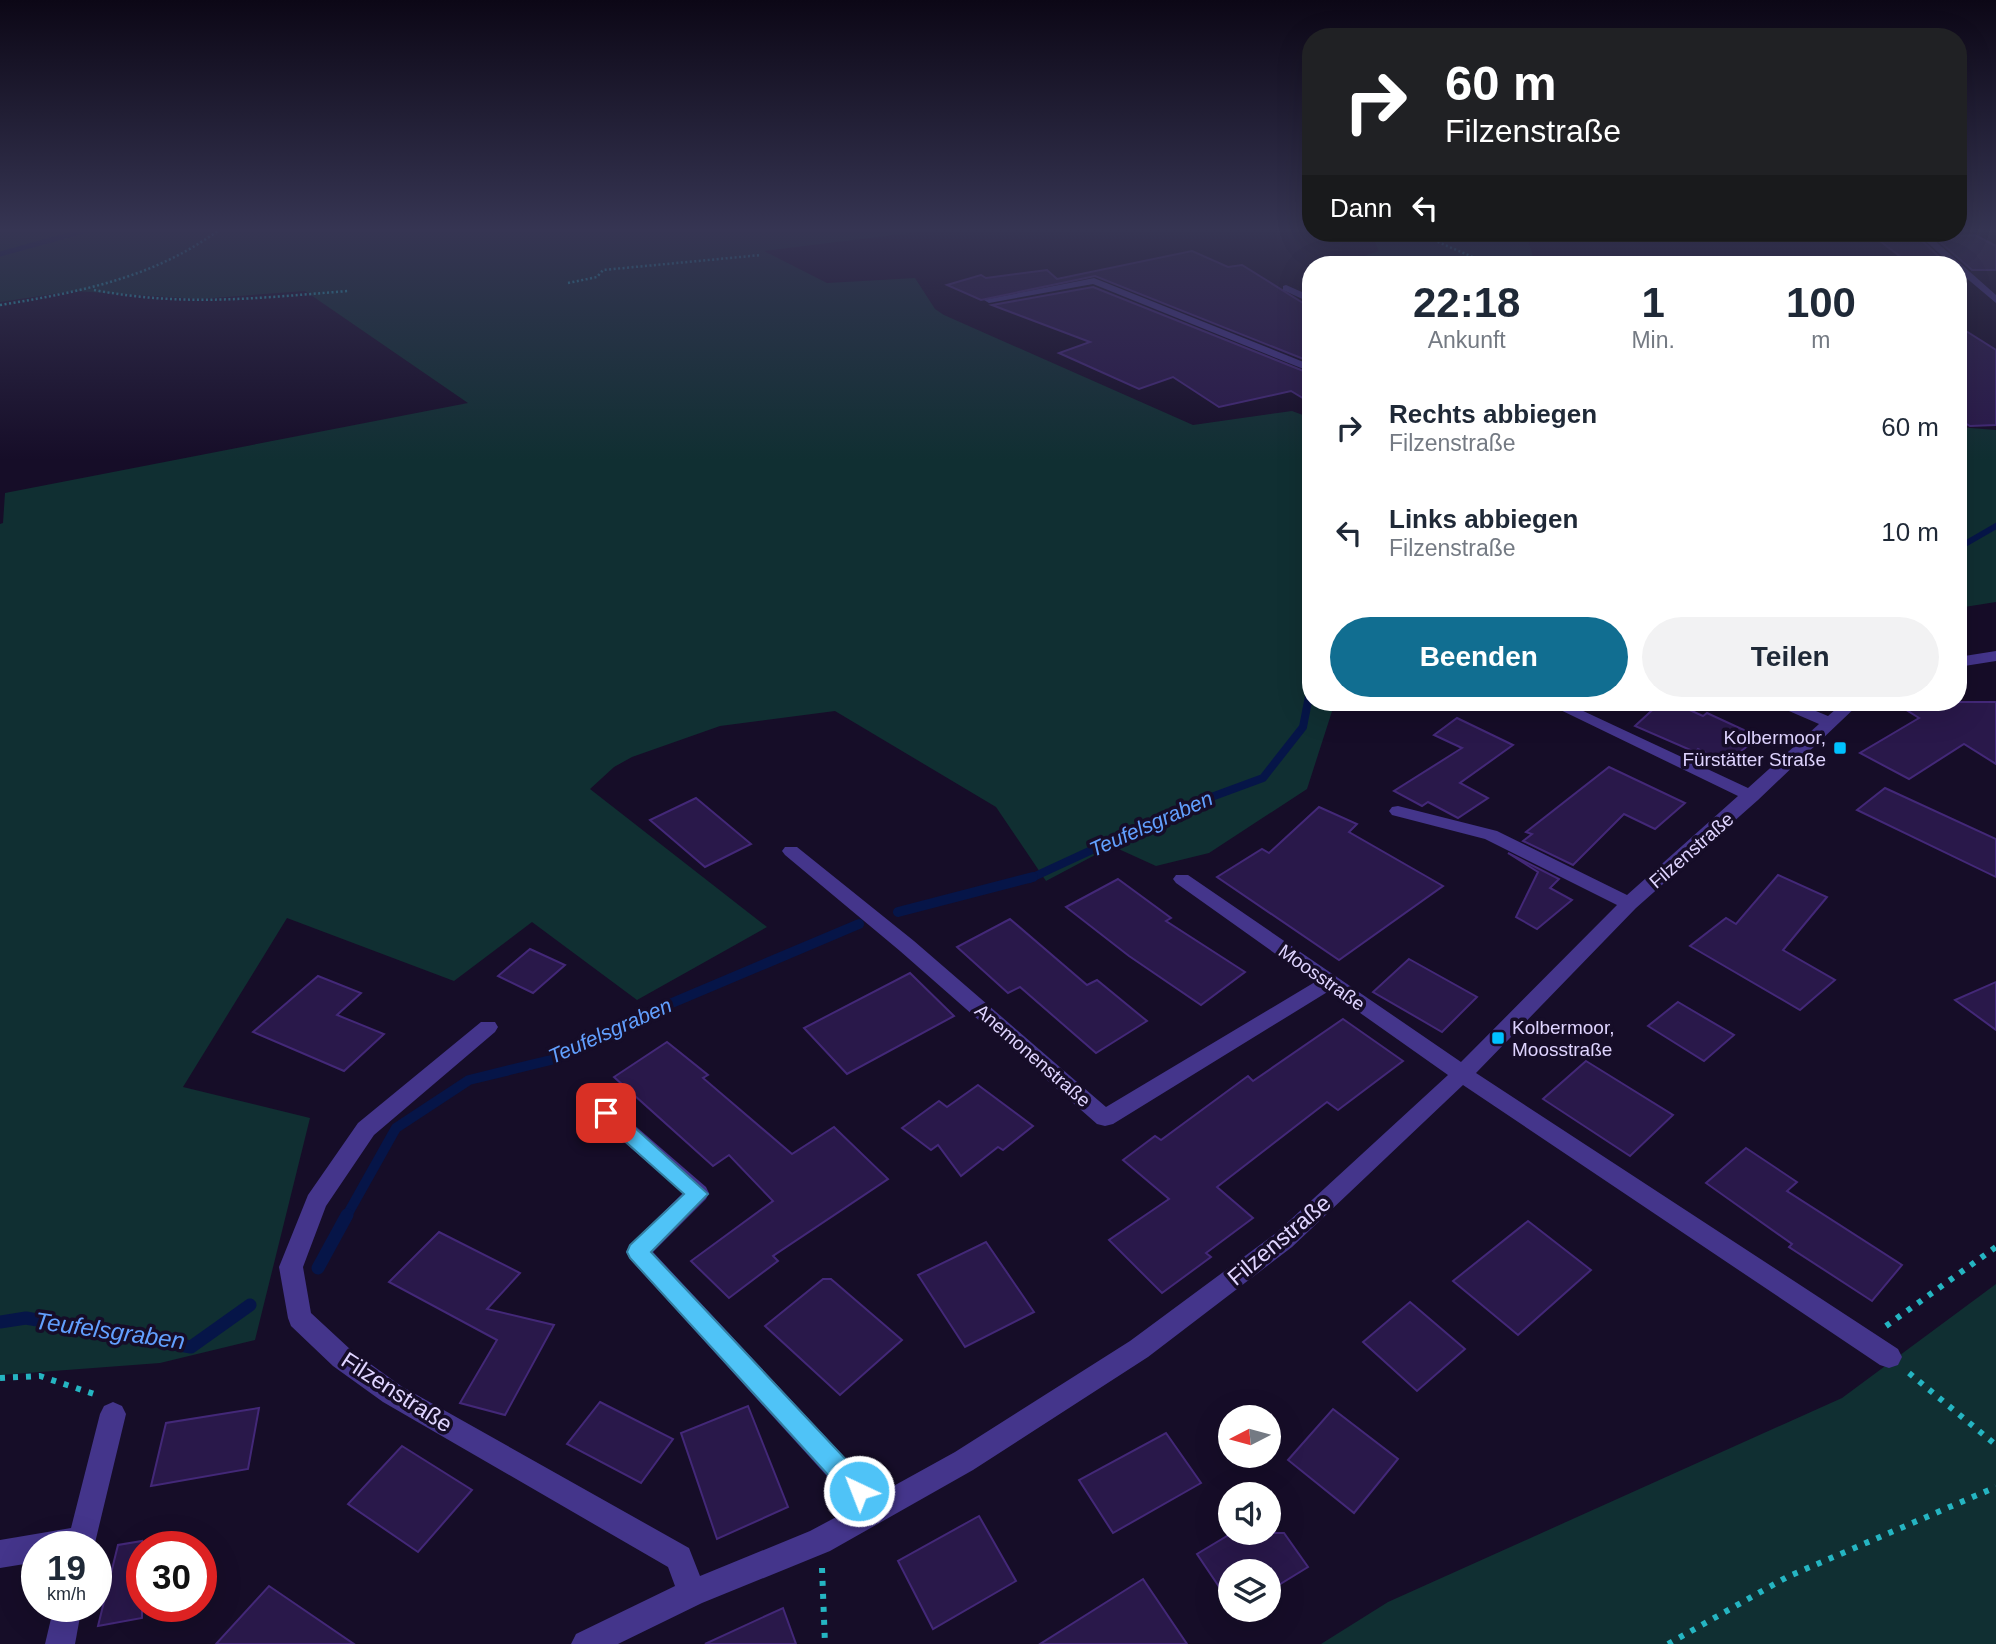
<!DOCTYPE html>
<html lang="de">
<meta charset="utf-8">
<style>
body{margin:0;font-family:Helvetica,sans-serif;background:#f2f2f3;color:#1f2937;height:100vh;display:flex;flex-direction:column;font-size:26px;white-space:nowrap}
*{box-sizing:border-box;margin:0}
p{font-size:23px;color:#747a83}
.icon{flex:none;width:38px;height:38px;fill:none;stroke:currentColor;stroke-width:2;stroke-linecap:round;stroke-linejoin:round}
.map{position:relative;flex:1;overflow:hidden}
.side{position:absolute;left:1302px;top:256px;width:665px;height:455px;display:flex;flex-direction:column;background:#fff;border-radius:28px;box-shadow:0 7px 28px #0002}
.side>*{flex:none}
.guide{position:absolute;left:1302px;top:28px;width:665px;height:214px;border-radius:28px;box-shadow:0 7px 28px #0002;background:#202124;color:#fff;overflow:hidden}
.needle{width:46px;rotate:264deg}
.buttons{position:absolute;left:1218px;top:1405px;display:grid;gap:14px}
.buttons a{display:grid;place-items:center;width:63px;height:63px;border-radius:50%;background:#fff;box-shadow:0 7px 28px #0002;font-size:35px}
.speed{position:absolute;left:21px;top:1531px;display:flex;gap:14px;font-size:35px;font-weight:700;text-align:center}
.speed>*{display:grid;place-content:center;width:91px;height:91px;border-radius:50%;background:#fff;box-shadow:0 7px 28px #0002;line-height:1}
.speed small{font-size:18px;font-weight:400}
.speed .limit{border:10px solid #d22;background:#fff;color:#111}
.pin{position:absolute;display:grid;place-items:center;width:60px;height:60px;color:#fff;margin:-30px;border-radius:14px;box-shadow:0 4px 10px #0006}
.me{position:absolute;width:77px;margin:-38px;rotate:317deg;stroke-linejoin:round;filter:drop-shadow(0 0 5px #0008)}
.turn{display:flex;align-items:center;gap:24px;height:147px;padding:0 28px;font-size:32px}
.turn .icon{width:91px;height:91px;stroke-width:2.5}
.turn b{display:block;font-size:49px;line-height:60px}
.then{display:flex;align-items:center;height:66px;padding:0 28px;background:#0003;gap:14px;font-size:26px}
.eta{display:flex;justify-content:space-evenly;align-items:center;height:119px;text-align:center}
.eta b{font-size:42px;font-weight:700;line-height:49px}
.action{display:flex;gap:14px;margin-top:auto;padding:14px 28px}
.action a{flex:1;height:80px;border-radius:42px;background:#116e91;color:#fff;font-size:28px;font-weight:700;line-height:80px;text-align:center}
.action a+a{background:#f2f2f3;color:#1f2937}
ul{padding:0;list-style:none}
li{display:flex;align-items:center;gap:21px;height:105px;padding:0 28px}
li div{flex:1}
li b{display:block;font-size:26px}
li em{font-style:normal}
.map>svg:first-child{display:block}
.green{fill:#102f32}
.lines{fill:none;stroke-linecap:round;stroke-linejoin:round}
.stream-far4{stroke:#061548;stroke-width:5}
.stream-far3{stroke:#061548;stroke-width:6}
.stream-far2{stroke:#061548;stroke-width:8}
.stream-far1{stroke:#061548;stroke-width:10}
.stream{stroke:#061548;stroke-width:13}
.building{fill:#29184a;stroke:#432878;stroke-width:2}
.path-far1{stroke:#25b5c2;stroke-width:2.5;stroke-dasharray:2 2.5;stroke-linecap:butt}
.path{stroke:#25b5c2;stroke-width:6;stroke-dasharray:5 8;stroke-linecap:butt}
.minor{fill:#44358b;fill-rule:evenodd}
.route{fill:#4fc3f7;stroke:#337fa1;stroke-width:2}
.poi-dot{fill:#00c2ff;stroke:#160d28;stroke-width:2.5}
.labels{text-anchor:middle;stroke-width:7;stroke-linejoin:round;paint-order:stroke}
.poi-label{font-size:19px;fill:#dfd4ff;stroke:#160d28;text-anchor:end}
.street-label{font-size:19px;fill:#dfd4ff;stroke:#160d28}
.water-label{font-size:21px;font-style:italic;fill:#62a0ff;stroke:#160d28}
.near-street-label{font-size:23px;fill:#dfd4ff;stroke:#160d28}
.near-water-label{font-size:24px;font-style:italic;fill:#62a0ff;stroke:#160d28}
</style>
<div class="map">
<svg width="1996" height="1644" viewBox="0 0 1996 1644">
<rect width="100%" height="100%" fill="#160d28"/>
<g class="green">
<polygon points="0,230 934,230 764,251 827,283 915,278 935,309 944,315 1193,425 1292,411 1311,418 1311,702 1335,702 1307,789 1209,853 1156,866 1112,846 1046,881 996,807 835,711 720,726 632,757 614,767 590,789 767,927 637,1000 532,922 454,981 287,918 183,1087 310,1118 255,1340 160,1363 0,1375 0,524 3,523 5,493 468,403 305,291 199,299 74,291 0,302"/>
<polygon points="1371,233 1526,233 1535,264 1369,264 1355,259 1379,251"/>
<polygon points="1958,427 1996,430 1996,602 1958,608"/>
<polygon points="1996,1284 1996,1644 1321,1644 1388,1602 1842,1398"/>
</g>
<g class="lines">
<polyline class="stream-far4" points="0,254 87,230"/>
<polyline class="stream-far3" points="1958,548 1996,526"/>
<polyline class="stream-far2" points="1029,879 1187,806 1263,778 1303,727 1311,686"/>
<g class="stream-far1">
<polyline points="898,912 1033,877"/>
<polyline points="346,1217 396,1128 469,1080 555,1059 653,1011 859,924"/>
</g>
<g class="stream">
<polyline points="318,1268 347,1215"/>
<polyline points="0,1322 26,1318 191,1347 250,1305"/>
</g>
</g>
<g class="building">
<polygon points="1975,235 1996,246 1996,270 1972,270 1934,237"/>
<polygon points="1918,237 1947,264 1910,264 1876,238"/>
<polygon points="1192,251 1228,267 1242,265 1311,308 1311,362 1095,276 981,300 947,285 981,275 986,278 1047,270 1057,279"/>
<polygon points="1093,287 1311,374 1311,403 1291,391 1219,407 1173,377 1139,389 1059,353 1090,342 992,305"/>
<polygon points="1958,326 1996,350 1996,425 1970,426 1958,419"/>
<polygon points="1661,702 1672,702 1703,716 1707,713 1759,737 1726,763 1698,749 1695,752 1635,726"/>
<polygon points="1935,702 1996,702 1996,764 1964,744 1909,779 1860,753 1919,718 1908,711"/>
<polygon points="1457,718 1513,745 1460,783 1488,798 1458,818 1428,802 1422,806 1394,791 1462,748 1434,735"/>
<polygon points="1609,767 1685,803 1655,829 1624,814 1573,865 1523,841 1532,834 1526,832"/>
<polygon points="1885,788 1996,839 1996,877 1857,810"/>
<polygon points="696,798 751,844 705,867 650,820"/>
<polygon points="1319,807 1357,824 1349,832 1443,886 1339,960 1217,877 1262,849 1269,853"/>
<polygon points="1508,853 1559,879 1550,888 1572,900 1537,929 1516,917 1538,872"/>
<polygon points="1778,875 1827,897 1783,950 1835,980 1800,1010 1690,946 1726,918 1736,924"/>
<polygon points="1118,879 1171,918 1166,921 1245,972 1201,1005 1129,956 1066,907"/>
<polygon points="1010,919 1087,985 1097,980 1147,1021 1096,1053 1020,987 1008,993 957,947"/>
<polygon points="530,949 565,965 533,993 498,976"/>
<polygon points="1409,959 1477,997 1442,1032 1373,992"/>
<polygon points="910,973 954,1016 847,1074 804,1028"/>
<polygon points="318,976 361,993 337,1015 384,1034 344,1071 253,1032"/>
<polygon points="1996,982 1996,1030 1955,1000"/>
<polygon points="1678,1002 1734,1035 1704,1061 1648,1026"/>
<polygon points="1343,1019 1403,1061 1338,1110 1327,1102 1217,1187 1253,1218 1206,1253 1211,1257 1162,1293 1109,1240 1169,1199 1123,1160 1155,1136 1161,1140 1248,1076 1253,1081"/>
<polygon points="667,1042 708,1075 703,1078 792,1154 834,1127 888,1179 773,1256 778,1261 729,1298 691,1261 773,1201 729,1155 713,1166 614,1077"/>
<polygon points="1586,1061 1673,1115 1630,1156 1543,1099"/>
<polygon points="978,1085 1033,1126 1003,1150 998,1147 961,1176 938,1145 931,1150 902,1128 939,1101 947,1107"/>
<polygon points="1746,1148 1797,1182 1787,1191 1902,1265 1872,1301 1789,1247 1792,1244 1706,1183"/>
<polygon points="1528,1221 1591,1270 1518,1335 1453,1281"/>
<polygon points="439,1232 520,1273 487,1309 554,1325 505,1415 460,1403 497,1340 389,1282"/>
<polygon points="986,1242 1034,1312 965,1347 918,1275"/>
<polygon points="823,1279 831,1279 902,1340 840,1395 765,1326"/>
<polygon points="1410,1302 1465,1349 1417,1391 1363,1342"/>
<polygon points="600,1402 673,1439 641,1483 567,1444"/>
<polygon points="748,1406 788,1507 717,1539 681,1433"/>
<polygon points="259,1408 248,1469 151,1486 166,1423"/>
<polygon points="1333,1409 1398,1459 1354,1513 1288,1460"/>
<polygon points="1166,1433 1201,1483 1113,1533 1079,1480"/>
<polygon points="402,1446 472,1490 418,1552 348,1504"/>
<polygon points="979,1516 1016,1581 933,1629 898,1561"/>
<polygon points="1232,1533 1284,1533 1308,1567 1269,1591 1269,1572 1230,1572 1230,1603 1197,1554"/>
<polygon points="142,1541 142,1618 98,1626 118,1545"/>
<polygon points="1143,1579 1187,1644 1040,1644"/>
<polygon points="269,1586 354,1644 216,1644"/>
<polygon points="783,1608 796,1644 705,1644"/>
</g>
<g class="lines">
<g class="path-far1">
<polyline points="1417,233 1489,264"/>
<polyline points="568,283 597,277 603,270 761,255"/>
<path d="M94 290C184 307 258 298 348 291"/>
<path d="M0 305C80 292 153 278 219 230"/>
</g>
<g class="path">
<polyline points="1886,1326 1996,1247"/>
<polyline points="1909,1373 1996,1445"/>
<polyline points="0,1378 40,1376 97,1395"/>
<polyline points="822,1568 825,1644"/>
<polyline points="1668,1644 1787,1577 1996,1487"/>
</g>
<g class="minor">
<polygon points="1917,233 1926,233 1996,295 1996,303 1958,271 1958,264 1951,264"/>
<polygon points="1094,278 1311,365 1311,372 1093,284 989,303 984,300"/>
<polygon points="1286,285 1311,296 1311,303 1283,290 1283,286"/>
<polygon points="1996,651 1996,661 1958,667 1958,657"/>
<polygon points="1544,702 1564,702 1748,788 1819,724 1775,705 1773,702 1794,702 1828,716 1844,702 1861,702 1758,800 1636,908 1476,1073 1898,1349 1902,1357 1898,1365 1889,1368 1880,1365 1463,1085 1292,1247 1148,1357 973,1470 830,1551 702,1603 618,1644 571,1644 576,1634 675,1586 668,1567 383,1402 333,1366 291,1326 288,1318 279,1267 308,1195 358,1123 481,1022 495,1022 498,1027 495,1032 374,1135 326,1206 303,1267 311,1313 351,1350 401,1386 689,1548 700,1576 810,1531 855,1507 630,1259 626,1252 630,1245 683,1193 579,1103 576,1097 579,1091 587,1089 595,1091 706,1187 709,1193 706,1199 653,1252 879,1494 955,1452 1130,1341 1276,1233 1448,1075 1329,991 1113,1124 1105,1126 1097,1124 900,951 785,855 782,851 785,847 797,847 914,941 1106,1107 1315,982 1176,883 1173,879 1176,875 1188,875 1461,1062 1617,905 1485,839 1392,815 1389,811 1392,807 1398,806 1497,831 1627,895 1738,796"/>
<polygon points="113,1402 122,1406 126,1414 94,1547 37,1547 37,1562 0,1568 0,1540 71,1528 100,1414 104,1406"/>
<polygon points="54,1606 82,1606 75,1644 45,1644"/>
</g>
</g>
<linearGradient id="sky" x2="0" y2="1"><stop stop-color="#0c0716"/><stop offset="0.5" stop-color="#363553"/><stop offset="1" stop-color="#363553" stop-opacity="0"/></linearGradient>
<rect width="1996" height="460" fill="url(#sky)"/>
<polygon class="route" points="606,1105 613,1108 708,1194 651,1252 867,1482 871,1491 867,1499 859,1502 850,1499 630,1258 627,1252 630,1245 684,1194 599,1118 596,1113 599,1108"/>
<g class="poi-dot">
<rect x="1833" y="741" width="14" height="14" rx="3.5"/>
<rect x="1491" y="1031" width="14" height="14" rx="3.5"/>
</g>
<g class="labels">
<g class="poi-label">
<text x="1826" y="744">Kolbermoor,<tspan x="1826" dy="22">Fürstätter Straße</tspan></text>
<text x="1512" y="1034" text-anchor="start">Kolbermoor,<tspan x="1512" dy="22">Moosstraße</tspan></text>
</g>
<g class="street-label">
<text transform="translate(1691 850) rotate(-41)" y="7">Filzenstraße</text>
<text transform="translate(1322 977) rotate(35)" y="7">Moosstraße</text>
<text transform="translate(1033 1055) rotate(41)" y="7">Anemonenstraße</text>
</g>
<g class="water-label">
<text transform="translate(1151 824) rotate(-24)" y="7">Teufelsgraben</text>
<text transform="translate(610 1031) rotate(-24)" y="7">Teufelsgraben</text>
</g>
<g class="near-street-label">
<text transform="translate(1279 1240) rotate(-40)" y="8">Filzenstraße</text>
<text transform="translate(397 1392) rotate(33)" y="8">Filzenstraße</text>
</g>
<g class="near-water-label">
<text transform="translate(110 1331) rotate(8)" y="8">Teufelsgraben</text>
</g>
</g>
</svg>
<div class="buttons">
<a><svg class="needle" viewBox="-14 -14 28 28"><path d="M0-13l5 13h-10z" fill="#e53935"/><path d="M0 13l5-13h-10z" fill="#747a83"/></svg></a>
<a><svg class="icon" aria-label="sound" viewBox="0 0 24 24"><path d="M4 9h4l5-4v14l-5-4H4zM17 9q2 3 0 6"/></svg></a>
<a><svg class="icon" aria-label="layers" viewBox="0 0 24 24"><path d="M12 4l9 5-9 5-9-5zM3 14l9 5 9-5"/></svg></a>
</div>
<div class="speed"><div>19<small>km/h</small></div><div class="limit">30</div></div>
<div class="pin" style="left:606px;top:1113px;background:#d93025"><svg class="icon" aria-label="arrive" viewBox="0 0 24 24"><path d="M6 21V4h12l-3 4 3 4H6"/></svg></div>
<svg class="me" style="left:859px;top:1491px" viewBox="-20 -20 40 40"><circle r="17" fill="#4fc3f7" stroke="#fff" stroke-width="3"/><path d="M0-11L8 9 0 5-8 9z" fill="#fff"/></svg>
<div class="guide">
<div class="turn"><svg class="icon" aria-label="right" viewBox="0 0 24 24"><path d="M7 20v-9h11M14 6l5 5-5 5"/></svg><div><b>60 m</b>Filzenstraße</div></div>
<div class="then">Dann<svg class="icon" aria-label="left" viewBox="0 0 24 24"><path d="M17 20v-9H6M10 6l-5 5 5 5"/></svg></div>
</div>
<section class="side">
<div class="eta">
<div><b>22:18</b><p>Ankunft</p></div>
<div><b>1</b><p>Min.</p></div>
<div><b>100</b><p>m</p></div>
</div>
<ul>
<li><svg class="icon" aria-label="right" viewBox="0 0 24 24"><path d="M7 20v-9h11M14 6l5 5-5 5"/></svg><div><b>Rechts abbiegen</b><p>Filzenstraße</p></div><em>60 m</em></li>
<li><svg class="icon" aria-label="left" viewBox="0 0 24 24"><path d="M17 20v-9H6M10 6l-5 5 5 5"/></svg><div><b>Links abbiegen</b><p>Filzenstraße</p></div><em>10 m</em></li>
</ul>
<div class="action"><a>Beenden</a><a>Teilen</a></div>
</section>
</div>
